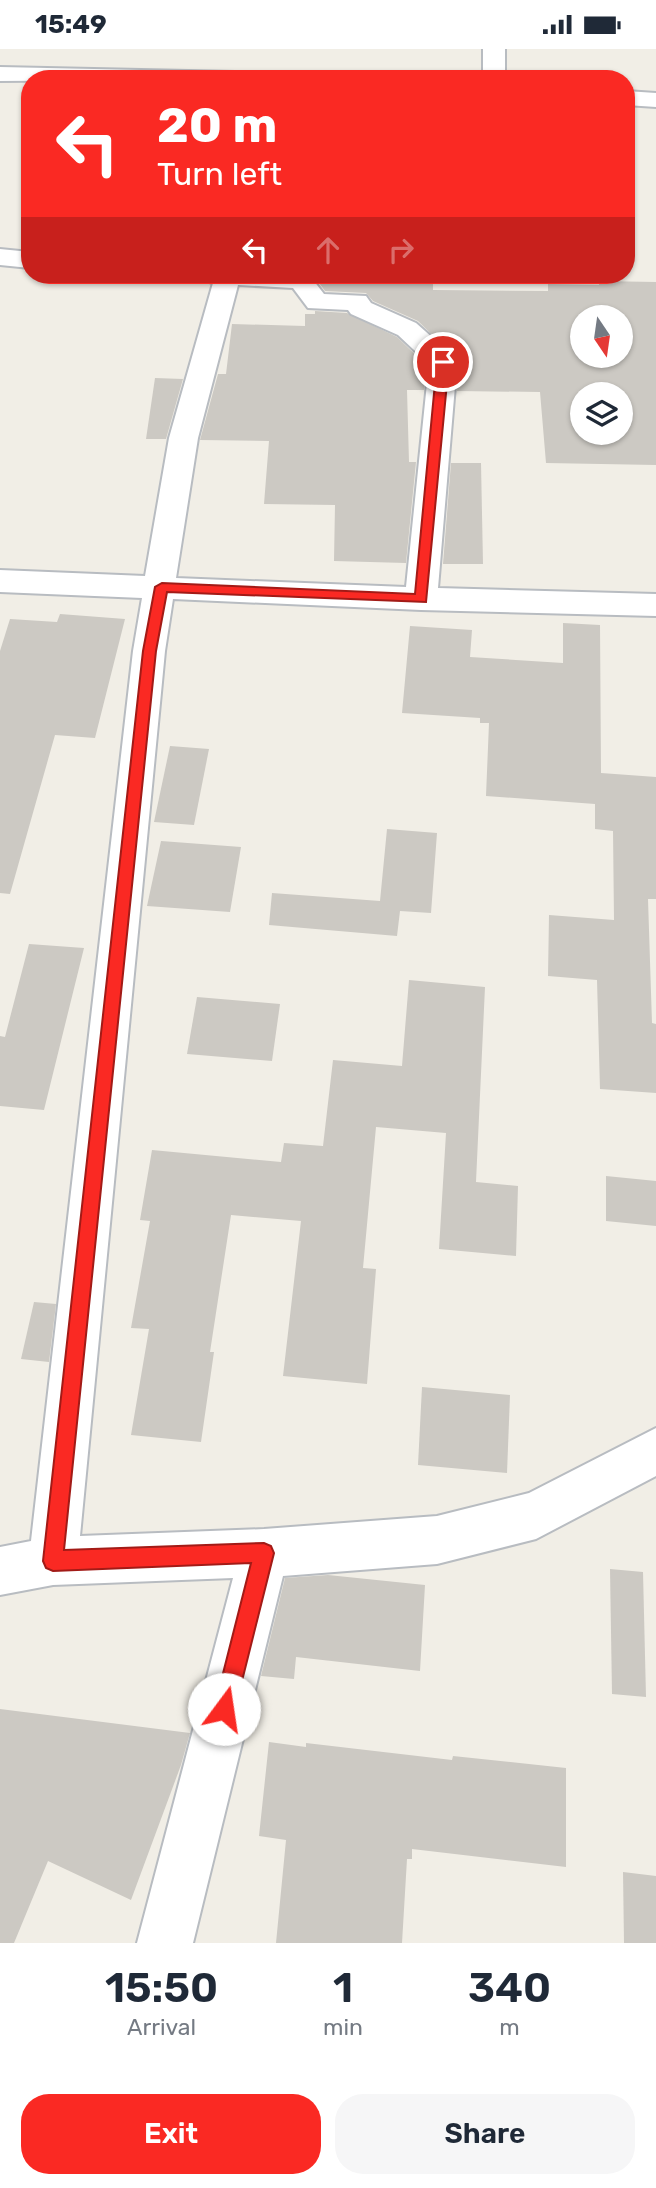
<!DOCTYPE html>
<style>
body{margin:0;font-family:Rubik,sans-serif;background:#f6f6f7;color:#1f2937;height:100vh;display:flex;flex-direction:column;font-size:26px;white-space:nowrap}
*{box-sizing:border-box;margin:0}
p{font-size:23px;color:#747a83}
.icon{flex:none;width:38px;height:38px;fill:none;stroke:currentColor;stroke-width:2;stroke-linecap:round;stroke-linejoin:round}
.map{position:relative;height:1894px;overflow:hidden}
.side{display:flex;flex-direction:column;background:#fff;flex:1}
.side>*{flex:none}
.hud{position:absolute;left:21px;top:21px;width:614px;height:214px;border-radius:28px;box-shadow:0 2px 5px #0004;background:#fa2923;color:#fff;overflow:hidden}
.needle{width:46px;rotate:167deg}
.buttons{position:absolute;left:570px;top:256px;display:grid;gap:14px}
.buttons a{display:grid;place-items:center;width:63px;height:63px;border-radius:50%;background:#fff;box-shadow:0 2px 5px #0004;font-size:35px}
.pin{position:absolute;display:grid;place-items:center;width:60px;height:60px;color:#fff;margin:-30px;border:4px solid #fff;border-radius:50%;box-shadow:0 2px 7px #0007}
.me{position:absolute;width:77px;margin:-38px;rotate:14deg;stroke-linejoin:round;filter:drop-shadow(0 0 5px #0008)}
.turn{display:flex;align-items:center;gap:24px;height:147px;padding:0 21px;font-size:32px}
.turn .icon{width:91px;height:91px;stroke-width:2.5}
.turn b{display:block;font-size:49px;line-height:60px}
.lanes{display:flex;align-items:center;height:66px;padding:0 21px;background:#0003;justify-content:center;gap:35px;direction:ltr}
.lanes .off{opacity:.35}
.eta{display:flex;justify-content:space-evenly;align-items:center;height:119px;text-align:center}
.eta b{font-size:42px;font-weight:600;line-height:49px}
.action{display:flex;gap:14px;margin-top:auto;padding:14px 21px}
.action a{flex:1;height:80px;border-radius:28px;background:#fa2923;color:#fff;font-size:28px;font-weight:600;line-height:80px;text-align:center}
.action a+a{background:#f6f6f7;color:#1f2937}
.status{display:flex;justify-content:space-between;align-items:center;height:49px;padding:0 35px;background:#fff;direction:ltr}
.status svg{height:19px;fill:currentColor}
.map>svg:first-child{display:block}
.building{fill:#ccc9c3;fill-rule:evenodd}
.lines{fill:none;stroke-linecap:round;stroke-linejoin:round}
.street-casing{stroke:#b8bcc1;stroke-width:4}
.street{fill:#fff;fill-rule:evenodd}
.route{fill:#fa2923;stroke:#a21b17;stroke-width:2}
</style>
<div class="status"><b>15:49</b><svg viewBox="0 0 49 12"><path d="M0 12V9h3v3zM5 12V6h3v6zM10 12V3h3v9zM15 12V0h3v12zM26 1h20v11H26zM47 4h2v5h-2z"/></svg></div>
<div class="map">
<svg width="656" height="1894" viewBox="0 0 656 1894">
<rect width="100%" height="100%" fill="#f1eee6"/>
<g class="building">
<path d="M317 226H433V241L548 242V235L599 236V232L656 233V416L546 414 540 343 457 342 459 312 418 272 373 252 366 244 325 242 317 231ZM583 268H621V306H583ZM583 345H621V383H583Z"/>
<polygon points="315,262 347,264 397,288 426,316 424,341 407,341 409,413 416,413 406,514 334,512 335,456 264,455 269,392 200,391 218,325 226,325 232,275 305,277 305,265 315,265"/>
<polygon points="155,329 183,330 166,390 146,390"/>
<polygon points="451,414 481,414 483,515 443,515"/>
<polygon points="60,565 125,570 95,689 55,686 10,845 0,844 0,602 10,570 57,573"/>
<polygon points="563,574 600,576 601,724 656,728 656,850 648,850 652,974 656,975 656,1044 600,1040 597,931 548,927 549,866 614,871 613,782 595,780 595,755 486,747 489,674 480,674 480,669 402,664 410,577 472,581 470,608 563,614"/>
<polygon points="170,697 209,700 194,776 154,773"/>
<polygon points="387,780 437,784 431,864 400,862 397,887 269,876 272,844 380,852"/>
<polygon points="161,792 241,798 230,863 147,857"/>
<polygon points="29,895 84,899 44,1061 0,1057 0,987 5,988"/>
<polygon points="409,931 485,938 476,1133 518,1137 516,1207 439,1200 446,1084 376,1078 363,1219 376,1220 367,1335 283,1327 301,1172 231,1166 210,1303 214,1303 201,1393 131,1386 149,1280 131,1279 150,1172 140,1171 152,1101 281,1113 284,1094 323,1097 333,1011 402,1017"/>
<polygon points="197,948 280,955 272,1012 187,1005"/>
<polygon points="606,1127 656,1132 656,1177 606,1172"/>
<polygon points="34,1253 56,1255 49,1313 21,1310"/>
<polygon points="422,1338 510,1346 507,1424 418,1416"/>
<polygon points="610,1520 643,1523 646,1648 612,1645"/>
<polygon points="328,1526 425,1536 420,1622 296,1608 294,1630 261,1627 285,1529"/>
<polygon points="0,1660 190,1684 181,1716 131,1851 48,1812 14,1894 0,1894"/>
<polygon points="269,1693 306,1698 306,1694 452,1711 453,1707 566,1719 566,1818 412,1800 412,1810 407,1810 402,1894 276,1894 286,1791 259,1787"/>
<polygon points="623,1823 656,1827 656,1894 624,1894"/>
</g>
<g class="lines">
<defs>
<g id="street">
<rect x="483" y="0" width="22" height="30"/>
<polygon points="0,18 235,23 243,25 246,30 0,32"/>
<polygon points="626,42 656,44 656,58 626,56"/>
<polygon points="0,200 30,203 30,219 0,216"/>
<path d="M197 226 310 227 324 245 366 247 371 254 416 274 453 307 457 313 438 539 656 545V567L421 561 173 550 165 602 80 1487 264 1480 437 1467 529 1444 656 1379V1427L536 1490 437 1515 283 1527 193 1894H137L233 1529 53 1536 0 1546V1498L31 1492 133 602 142 549 0 543V521L145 527 169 389 213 234 201 231ZM238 236 293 239 308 259 348 261 351 265 398 286 429 315 406 538 176 529 198 389Z"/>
</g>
</defs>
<use href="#street" class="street-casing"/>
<use href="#street" class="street"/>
</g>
<polygon class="route" points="443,310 449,313 426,553 167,543 156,602 64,1501 264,1494 271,1497 274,1504 235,1660 232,1667 224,1670 217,1667 214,1660 251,1514 53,1522 46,1519 43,1512 143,602 155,538 162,534 415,545 437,313"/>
</svg>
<div class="buttons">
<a><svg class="needle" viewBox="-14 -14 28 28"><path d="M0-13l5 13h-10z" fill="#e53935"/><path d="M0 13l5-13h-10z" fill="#747a83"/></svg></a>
<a><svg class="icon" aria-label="layers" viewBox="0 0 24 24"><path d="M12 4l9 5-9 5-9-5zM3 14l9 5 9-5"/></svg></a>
</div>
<div class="pin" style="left:443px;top:313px;background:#d93025"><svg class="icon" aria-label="arrive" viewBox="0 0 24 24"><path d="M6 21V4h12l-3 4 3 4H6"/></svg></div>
<svg class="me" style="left:224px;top:1660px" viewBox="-20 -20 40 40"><circle r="19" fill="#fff"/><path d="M0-13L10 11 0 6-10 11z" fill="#fa2923"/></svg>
<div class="hud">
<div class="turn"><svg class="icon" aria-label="left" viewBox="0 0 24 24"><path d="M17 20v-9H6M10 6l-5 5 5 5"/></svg><div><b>20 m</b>Turn left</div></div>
<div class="lanes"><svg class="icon" aria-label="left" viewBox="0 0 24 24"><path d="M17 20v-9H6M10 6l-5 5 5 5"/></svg><svg class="icon off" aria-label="ahead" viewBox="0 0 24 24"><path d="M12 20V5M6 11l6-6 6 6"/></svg><svg class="icon off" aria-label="right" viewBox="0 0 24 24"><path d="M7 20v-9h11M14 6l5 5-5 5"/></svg></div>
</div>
</div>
<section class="side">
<div class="eta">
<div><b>15:50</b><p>Arrival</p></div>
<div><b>1</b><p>min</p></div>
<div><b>340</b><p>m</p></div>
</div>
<div class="action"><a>Exit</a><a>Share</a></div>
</section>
